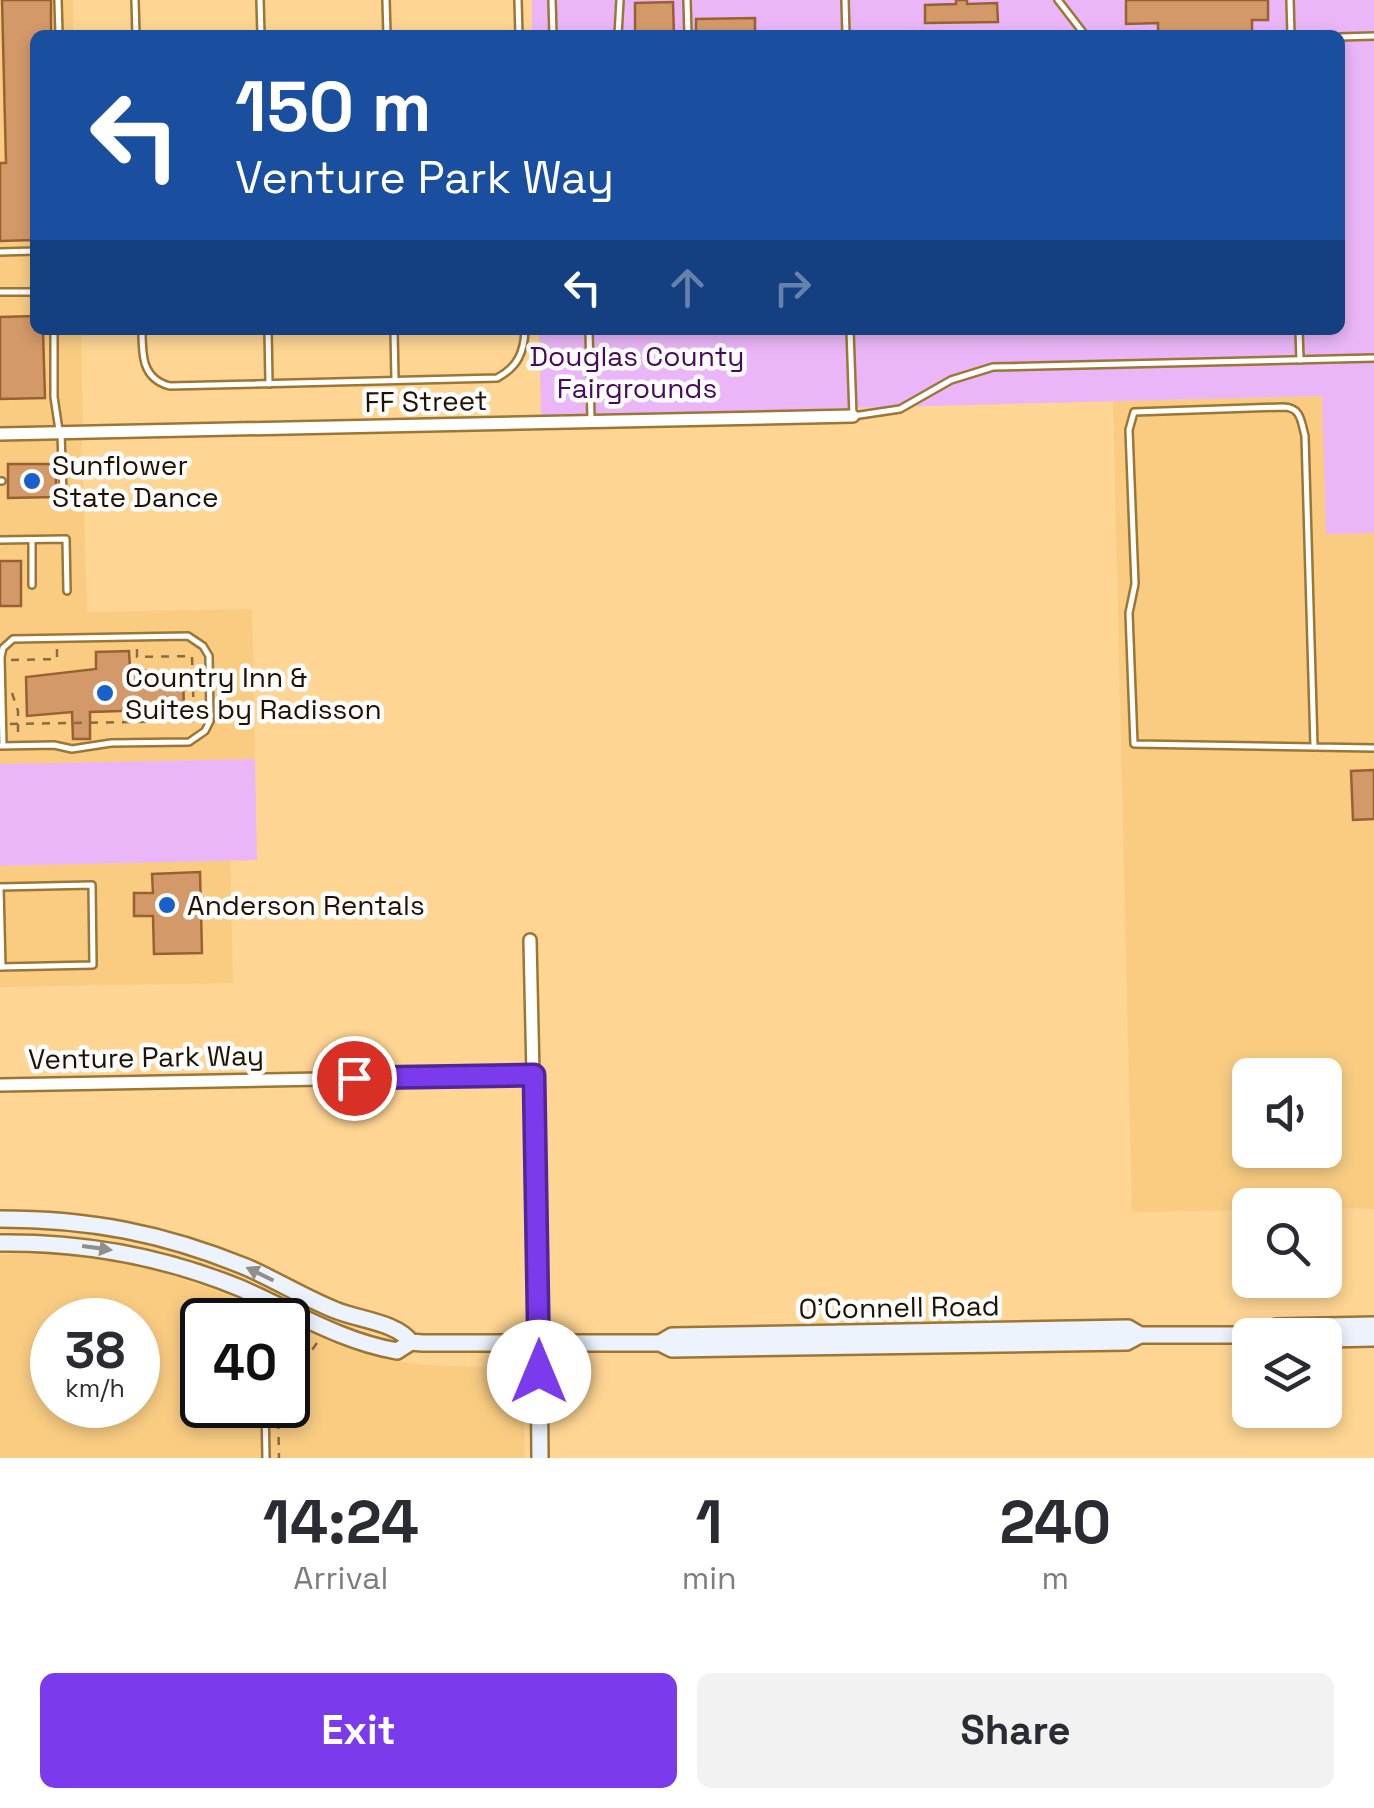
<!DOCTYPE html>
<style>
body{margin:0;font-family:"Space Grotesk",sans-serif;background:#f2f2f3;color:#2b2b33;height:100vh;display:flex;flex-direction:column;font-size:38px;white-space:nowrap}
*{box-sizing:border-box;margin:0}
p{font-size:32px;color:#7c7c81}
.icon{flex:none;width:55px;height:55px;fill:none;stroke:currentColor;stroke-width:2;stroke-linecap:round;stroke-linejoin:round}
.map{position:relative;height:1458px;overflow:hidden}
.drawer{display:flex;flex-direction:column;background:#fff;flex:1}
.drawer>*{flex:none}
.guide{position:absolute;left:30px;top:30px;width:1315px;height:305px;border-radius:15px;box-shadow:0 5px 15px #0003;background:#1a4fa0;color:#fff;overflow:hidden}
.buttons{position:absolute;left:1232px;top:1058px;display:grid;gap:20px}
.buttons a{display:grid;place-items:center;width:110px;height:110px;border-radius:15px;background:#fff;box-shadow:0 5px 15px #0003;font-size:50px}
.speed{position:absolute;left:30px;top:1298px;display:flex;gap:20px;font-size:50px;font-weight:700;text-align:center}
.speed>*{display:grid;place-content:center;width:130px;height:130px;border-radius:50%;background:#fff;box-shadow:0 5px 15px #0003;line-height:1}
.speed small{font-size:25px;font-weight:400}
.speed .limit{border:5px solid #111;border-radius:15px;background:#fff;color:#111}
.pin{position:absolute;display:grid;place-items:center;width:85px;height:85px;color:#fff;margin:-42px;border:5px solid #fff;border-radius:50%;box-shadow:0 2px 10px #0007}
.me{position:absolute;width:110px;margin:-55px;rotate:0deg;stroke-linejoin:round;filter:drop-shadow(0 0 8px #0008)}
.turn{display:flex;align-items:center;gap:35px;height:210px;padding:0 40px;font-size:45px}
.turn .icon{width:130px;height:130px;stroke-width:2.5}
.turn b{display:block;font-size:70px;line-height:85px}
.lanes{display:flex;align-items:center;height:95px;padding:0 40px;background:#0003;justify-content:center;gap:50px;direction:ltr}
.lanes .off{opacity:.35}
.eta{display:flex;justify-content:space-evenly;align-items:center;height:170px;text-align:center}
.eta b{font-size:60px;font-weight:700;line-height:70px}
.cta{display:flex;gap:20px;margin-top:auto;padding:20px 40px}
.cta a{flex:1;height:115px;border-radius:15px;background:#7c3aed;color:#fff;font-size:40px;font-weight:700;line-height:115px;text-align:center}
.cta a+a{background:#f2f2f3;color:#2b2b33}
.map>svg:first-child{display:block}
.built{fill:#f9cc82;fill-rule:evenodd}
.green{fill:#eab6f7}
.building{fill:#d49969;stroke:#996132;stroke-width:2.5}
.lines{fill:none;stroke-linecap:round;stroke-linejoin:round}
.lane-casing{stroke:#9c7634;stroke-width:10}
.street-casing{stroke:#9c7634;stroke-width:16}
.secondary-casing{stroke:#9c7634;stroke-width:20}
.path{stroke:#876c44;stroke-width:2.5;stroke-dasharray:8 8;stroke-linecap:butt}
.lane{stroke:#fff;stroke-width:5}
.street{stroke:#fff;stroke-width:11}
.secondary{stroke:#ecf3fd;stroke-width:15}
.oneway{fill:#918e8b}
.route-casing{stroke:#51269a;stroke-width:25}
.route{stroke:#7c3aed;stroke-width:18}
.poi-dot{fill:#1861cc;stroke:#fdfdfd;stroke-width:4}
.labels{text-anchor:middle;stroke-width:9;stroke-linejoin:round;paint-order:stroke}
.park-label{font-size:28px;fill:#4a0a59;stroke:#fdfdfd}
.street-label{font-size:28px;fill:#211200;stroke:#fdfdfd}
.poi-label{font-size:28px;fill:#211200;stroke:#fdfdfd;text-anchor:start}
</style>
<div class="map">
<svg width="1374" height="1458" viewBox="0 0 1374 1458">
<rect width="100%" height="100%" fill="#fed593"/>
<g class="built">
<polygon points="0,0 73,0 73,35 35,35 35,330 81,330 83,424 0,426"/>
<path d="M1323 396 1326 534 1374 533V1209L1250 1205V1210L1132 1212 1113 401ZM1250 1075H1325V1150H1250Z"/>
<polygon points="82,439 87,612 252,609 255,759 0,764 0,441"/>
<polygon points="230,860 233,983 0,987 0,866"/>
<path d="M0 1254 73 1255 151 1269 220 1292 281 1320H202V1405H288V1323L339 1346 378 1358 424 1365 502 1368 518 1380 523 1393 525 1458H0ZM52 1320H138V1405H52Z"/>
</g>
<g class="green">
<polygon points="532,0 1374,0 1374,533 1326,534 1322,396 541,416 539,330 1340,330 1340,35 532,35"/>
<polygon points="255,759 257,860 0,866 0,764"/>
</g>
<g class="building">
<polygon points="2,0 51,0 51,35 35,35 35,240 0,241 0,163 6,163"/>
<polygon points="956,0 967,0 967,4 997,3 998,22 925,23 925,5 956,4"/>
<polygon points="1126,0 1268,0 1268,20 1252,20 1252,33 1158,35 1158,23 1126,24"/>
<polygon points="673,2 674,35 635,35 635,3"/>
<polygon points="755,18 755,35 696,35 696,19"/>
<polygon points="35,316 35,330 43,330 45,398 0,399 0,317"/>
<polygon points="8,464 56,464 56,497 8,498"/>
<rect x="0" y="561" width="21" height="45"/>
<polygon points="129,651 130,669 183,674 184,710 152,714 152,710 90,712 90,739 73,739 72,712 27,716 26,677 96,669 96,652"/>
<polygon points="1374,770 1374,819 1353,820 1351,771"/>
<polygon points="200,872 202,953 154,954 153,916 134,916 134,893 153,893 152,874"/>
</g>
<g class="lines">
<defs>
<g id="lane">
<polyline points="58,0 59,35"/>
<polyline points="135,0 136,35"/>
<polyline points="260,0 261,35"/>
<polyline points="386,0 387,35"/>
<polyline points="518,0 519,35"/>
<polyline points="552,0 553,35"/>
<polyline points="687,0 688,35"/>
<polyline points="845,0 846,35"/>
<polyline points="1058,0 1085,35"/>
<polyline points="1290,0 1291,35"/>
<polyline points="618,35 620,0"/>
<polyline points="1340,37 1374,36"/>
<polyline points="0,252 35,251"/>
<polyline points="0,292 35,292"/>
<polyline points="54,330 54,397 59,430"/>
<path d="M142 330C142 355 142 379 170 386L497 378C518 367 524 352 525 330"/>
<polyline points="268,330 269,384"/>
<polyline points="394,330 395,380"/>
<polyline points="589,330 591,420"/>
<polyline points="850,330 853,416 900,409 951,380 993,367 1374,358"/>
<polyline points="1299,330 1300,360"/>
<polyline points="61,433 63,495"/>
<polyline points="0,481 2,481"/>
<polyline points="0,540 66,539 67,591"/>
<polyline points="32,540 32,585"/>
<polyline points="0,746 54,745 72,749 111,743 189,742 205,731 210,721 209,656 203,646 188,636 13,639 3,648 1,657 3,746"/>
<path d="M1314 746 1305 436C1301 421 1301 407 1283 407L1134 412 1129 430 1135 584 1129 613 1134 744 1374 748"/>
<polyline points="0,887 92,885 93,965 0,967"/>
<polyline points="0,887 2,967"/>
<polyline points="288,1330 295,1316"/>
<polyline points="265,1405 266,1458"/>
</g>
<g id="street">
<polyline points="0,434 853,416"/>
<polyline points="530,940 539,1345"/>
<polyline points="0,1085 533,1075"/>
</g>
<g id="secondary">
<path d="M0 1219C89 1219 163 1233 246 1267 276 1280 305 1298 335 1310 359 1320 396 1322 411 1342L422 1343H660L672 1349 1127 1342 1140 1335"/>
<path d="M0 1243C84 1242 162 1256 240 1288 293 1311 340 1341 397 1351L411 1342"/>
<polyline points="1261,1333 1276,1327 1374,1325"/>
<polyline points="1325,1339 1374,1338"/>
<polyline points="660,1343 672,1336 1128,1328 1140,1335 1265,1335"/>
<polyline points="539,1345 540,1458"/>
</g>
</defs>
<use href="#lane" class="lane-casing"/>
<use href="#street" class="street-casing"/>
<use href="#secondary" class="secondary-casing"/>
<g class="path">
<polyline points="11,660 57,659 57,648"/>
<polyline points="12,693 18,711 18,734"/>
<polyline points="10,724 194,721 192,656 137,657 137,648"/>
<polyline points="288,1370 309,1354 317,1343"/>
<polyline points="278,1405 279,1458"/>
</g>
<use href="#lane" class="lane"/>
<use href="#street" class="street"/>
<use href="#secondary" class="secondary"/>
</g>
<defs><path id="oneway-solid" d="M-6-.8H1V-3.2L6.5 0L1 3.2V.8H-6Z" transform="scale(2.5)"/></defs>
<g class="oneway">
<use href="#oneway-solid" transform="translate(97 1248) rotate(8)"/>
<use href="#oneway-solid" transform="translate(260 1274) rotate(-154)"/>
</g>
<g class="lines">
<defs>
<polyline id="route" points="354,1078 534,1075 539,1372"/>
</defs>
<use href="#route" class="route-casing"/>
<use href="#route" class="route"/>
</g>
<g class="poi-dot">
<circle cx="32" cy="481" r="10"/>
<circle cx="105" cy="693" r="10"/>
<circle cx="167" cy="905" r="10"/>
</g>
<g class="labels">
<g class="park-label">
<text x="637" y="366">Douglas County<tspan x="637" dy="32">Fairgrounds</tspan></text>
</g>
<g class="street-label">
<text transform="translate(426 401) rotate(-1)" y="10">FF Street</text>
<text transform="translate(146 1057) rotate(-1)" y="10">Venture Park Way</text>
<text transform="translate(899 1307) rotate(-1)" y="10">O'Connell Road</text>
</g>
<g class="poi-label">
<text x="52" y="475">Sunflower<tspan x="52" dy="32">State Dance</tspan></text>
<text x="125" y="687">Country Inn &amp;<tspan x="125" dy="32">Suites by Radisson</tspan></text>
<text x="187" y="915">Anderson Rentals</text>
</g>
</g>
</svg>
<div class="buttons">
<a><svg class="icon" aria-label="sound" viewBox="0 0 24 24"><path d="M4 9h4l5-4v14l-5-4H4zM17 9q2 3 0 6"/></svg></a>
<a><svg class="icon" aria-label="search" viewBox="0 0 24 24"><circle cx="10" cy="10" r="6"/><path d="M15 15l6 6"/></svg></a>
<a><svg class="icon" aria-label="layers" viewBox="0 0 24 24"><path d="M12 4l9 5-9 5-9-5zM3 14l9 5 9-5"/></svg></a>
</div>
<div class="speed"><div>38<small>km/h</small></div><div class="limit">40</div></div>
<div class="pin" style="left:354px;top:1078px;background:#d93025"><svg class="icon" aria-label="arrive" viewBox="0 0 24 24"><path d="M6 21V4h12l-3 4 3 4H6"/></svg></div>
<svg class="me" style="left:539px;top:1372px" viewBox="-20 -20 40 40"><circle r="19" fill="#fff"/><path d="M0-13L10 11 0 6-10 11z" fill="#7c3aed"/></svg>
<div class="guide">
<div class="turn"><svg class="icon" aria-label="left" viewBox="0 0 24 24"><path d="M17 20v-9H6M10 6l-5 5 5 5"/></svg><div><b>150 m</b>Venture Park Way</div></div>
<div class="lanes"><svg class="icon" aria-label="left" viewBox="0 0 24 24"><path d="M17 20v-9H6M10 6l-5 5 5 5"/></svg><svg class="icon off" aria-label="ahead" viewBox="0 0 24 24"><path d="M12 20V5M6 11l6-6 6 6"/></svg><svg class="icon off" aria-label="right" viewBox="0 0 24 24"><path d="M7 20v-9h11M14 6l5 5-5 5"/></svg></div>
</div>
</div>
<section class="drawer">
<div class="eta">
<div><b>14:24</b><p>Arrival</p></div>
<div><b>1</b><p>min</p></div>
<div><b>240</b><p>m</p></div>
</div>
<div class="cta"><a>Exit</a><a>Share</a></div>
</section>
